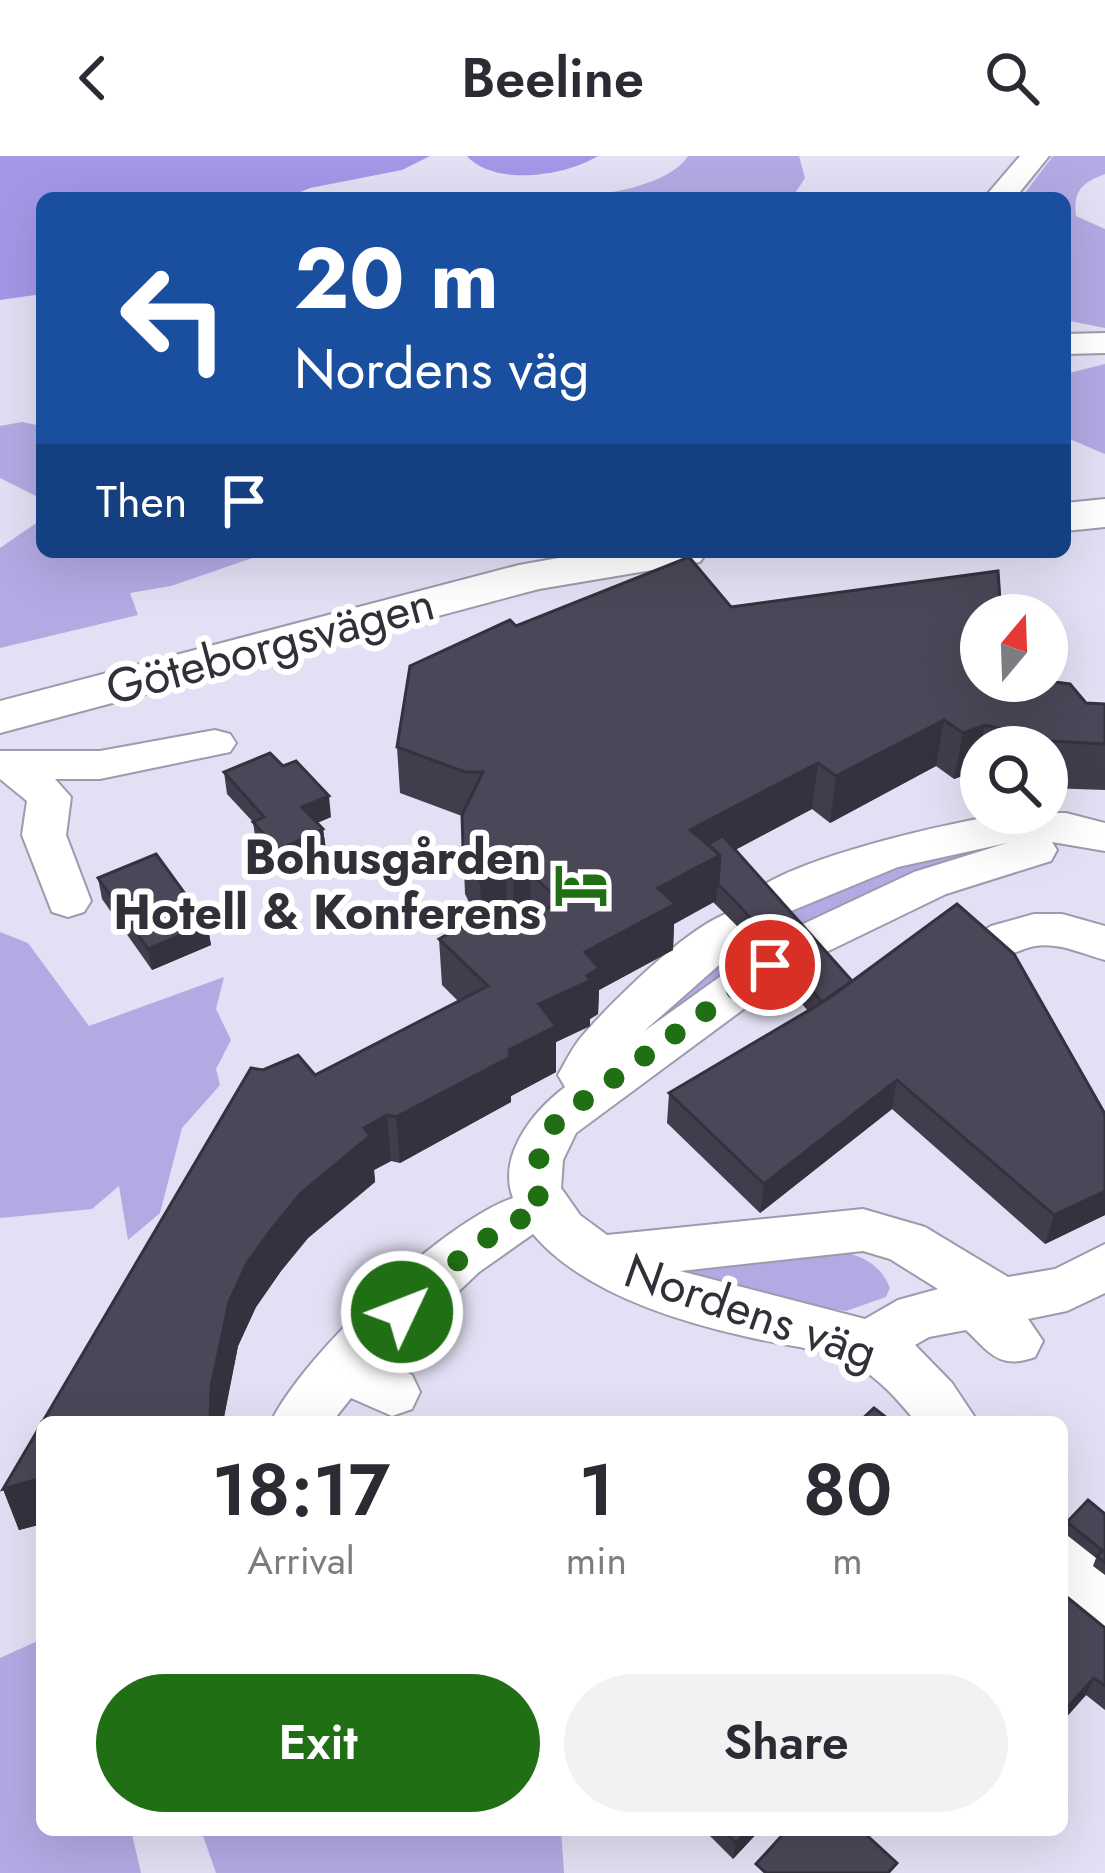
<!DOCTYPE html>
<meta charset="utf-8">
<style>
body{margin:0;font-family:Jost,sans-serif;background:#f2f2f3;color:#2b2b33;height:100vh;display:flex;flex-direction:column;font-size:45px;white-space:nowrap}
*{box-sizing:border-box;margin:0}
p{font-size:39px;color:#7c7c81}
.icon{flex:none;width:66px;height:66px;fill:none;stroke:currentColor;stroke-width:2;stroke-linecap:round;stroke-linejoin:round}
.map{position:relative;flex:1;overflow:hidden}
.details{position:absolute;left:36px;top:1260px;width:1032px;height:420px;display:flex;flex-direction:column;background:#fff;border-radius:18px;box-shadow:0 12px 48px #0002}
.details>*{flex:none}
.hud{position:absolute;left:36px;top:36px;width:1035px;height:366px;border-radius:18px;box-shadow:0 12px 48px #0002;background:#1a4fa0;color:#fff;overflow:hidden}
.needle{width:78px;rotate:19deg}
.tools{position:absolute;left:960px;top:438px;display:grid;gap:24px}
.tools a{display:grid;place-items:center;width:108px;height:108px;border-radius:50%;background:#fff;box-shadow:0 12px 48px #0002;font-size:60px}
.pin{position:absolute;display:grid;place-items:center;width:102px;height:102px;color:#fff;margin:-51px;border:6px solid #fff;border-radius:50%;box-shadow:0 3px 12px #0007}
.me{position:absolute;width:132px;margin:-66px;rotate:47deg;stroke-linejoin:round;filter:drop-shadow(0 0 9px #0008)}
.turn{display:flex;align-items:center;gap:42px;height:252px;padding:0 60px;font-size:54px}
.turn .icon{width:156px;height:156px;stroke-width:2.5}
.turn b{display:block;font-size:84px;line-height:102px}
.then{display:flex;align-items:center;height:114px;padding:0 60px;background:#0003;gap:24px;font-size:45px}
.eta{display:flex;justify-content:space-evenly;align-items:center;height:204px;text-align:center}
.eta b{font-size:72px;font-weight:600;line-height:84px}
.primary-button{display:flex;gap:24px;margin-top:auto;padding:24px 60px}
.primary-button a{flex:1;height:138px;border-radius:72px;background:#216f14;color:#fff;font-size:48px;font-weight:600;line-height:138px;text-align:center}
.primary-button a+a{background:#f2f2f3;color:#2b2b33}
header{display:flex;justify-content:space-between;align-items:center;height:156px;padding:0 60px;background:#fff;font-size:54px;font-weight:600}
.map>svg:first-child{display:block}
.green{fill:#b2aae3}
.water{fill:#a597e8}
.lines{fill:none;stroke-linecap:round;stroke-linejoin:round}
.minor-casing{stroke:#9d9aad;stroke-width:4}
.major-casing{stroke:#9d9aad;stroke-width:4}
.minor{fill:#fff;fill-rule:evenodd}
.major{fill:#fff;fill-rule:evenodd}
.wall{fill:#403e4c}
.shaded-wall{fill:#34323e}
.building{fill:#4a4858;stroke:#34323e;stroke-width:3}
.route{stroke:#216f14;stroke-width:21;stroke-dasharray:0 37.8}
.labels{text-anchor:middle;stroke-width:12;stroke-linejoin:round;paint-order:stroke}
.street-label{font-size:48px;fill:#313038;stroke:#fff}
.poi-label{font-size:48px;font-weight:bold;fill:#313038;stroke:#fff;text-anchor:end}
</style>
<header><svg class="icon" aria-label="back" viewBox="0 0 24 24"><path d="M15 5l-7 7 7 7"/></svg>Beeline<svg class="icon" aria-label="search" viewBox="0 0 24 24"><circle cx="10" cy="10" r="6"/><path d="M15 15l6 6"/></svg></header>
<div class="map">
<svg width="1105" height="1717" viewBox="0 0 1105 1717">
<rect width="100%" height="100%" fill="#e2e0f4"/>
<g class="green">
<path d="M688 0H799L805 22 792 42H477C504 30 533 40 562 41 597 41 668 31 688 0Z"/>
<path d="M1053 0H1105V18C1082 27 1073 34 1076 60L1105 73V172L1065 164V42H1021Z"/>
<polygon points="1105,208 1105,298 1065,281 1065,218"/>
<polygon points="22,266 42,270 42,350 38,341 0,322 0,270"/>
<polygon points="42,363 42,396 270,396 171,430 130,437 138,459 0,492 0,392"/>
<polygon points="1045,680 762,794 641,879 650,861 738,781 838,731 904,709"/>
<polygon points="0,776 28,787 89,870 224,821 216,853 231,884 216,913 220,929 182,972 160,1057 128,1084 119,1030 92,1053 0,1062"/>
<path d="M840 1095C863 1100 881 1109 890 1132L886 1141 846 1155 729 1135 686 1118 693 1112Z"/>
<polygon points="42,1483 42,1674 131,1674 141,1717 0,1717 0,1502"/>
<polygon points="201,1674 561,1674 564,1717 216,1717"/>
</g>
<g class="water">
<polygon points="0,0 430,0 402,14 310,32 298,37 299,42 42,42 42,138 0,144"/>
<path d="M467 0H598C564 21 493 30 467 0Z"/>
</g>
<g class="lines">
<defs>
<g id="minor">
<polygon points="1020,0 1049,0 1015,42 984,42"/>
<polygon points="1105,177 1105,197 1065,198 1065,178"/>
<polygon points="215,574 230,578 236,587 230,596 100,623 55,623 71,641 66,679 91,745 84,756 68,761 52,756 22,679 27,645 0,623 0,595 100,595"/>
<path d="M1015 657H1066L1105 667V695L1052 686 1057 694 1051 705 946 738 814 802 791 804 793 809 787 821 576 977 563 1004 561 1032 580 1059 607 1079 863 1053 925 1071 1008 1121 1055 1113 1105 1088V1137L1067 1155 1028 1163 1043 1185 1035 1201C999 1214 990 1197 966 1174L929 1181 915 1189 952 1227 978 1266H916C898 1244 880 1223 855 1209 823 1191 784 1190 748 1181 676 1165 582 1136 533 1078L479 1116 385 1205 412 1219 420 1236 412 1253 392 1260 351 1242 332 1266H271C303 1199 443 1066 513 1042 497 1000 533 955 565 931L558 919C566 905 573 890 583 879 608 850 708 748 744 755L740 749C766 706 962 663 1015 657ZM1007 687 914 716 782 778 775 790 777 794 753 797 643 876 752 780 759 769 755 763 779 760 898 711ZM863 1095 890 1103 938 1133 898 1144 865 1163 680 1115Z"/>
<path d="M1034 758H1062L1105 770V804C1082 798 1060 786 1035 790 1012 794 1003 809 978 802L971 790 978 778 991 770Z"/>
<polygon points="1062,1373 1083,1381 1105,1402 1105,1470 1083,1462 1062,1441"/>
</g>
<g id="major">
<polygon points="1105,343 1105,371 1065,375 1065,347"/>
<polygon points="592,396 707,396 700,406 539,433 0,577 0,545 519,409"/>
</g>
</defs>
<use href="#minor" class="minor-casing"/>
<use href="#major" class="major-casing"/>
<use href="#minor" class="minor"/>
<use href="#major" class="major"/>
</g>
<g class="wall">
<polygon points="689,401 731,451 998,415 1001,459 981,459 981,525 1047,525 1070,528 1086,547 1105,548 1105,634 1047,632 1047,591 981,591 981,616 976,615 954,623 936,610 830,667 812,653 735,694 852,825 957,748 1014,798 1105,958 1105,1059 1045,1088 892,953 760,1057 667,967 669,937 808,855 736,769 713,746 674,768 673,794 599,834 598,858 590,863 590,870 556,886 556,916 511,940 511,946 400,1007 391,1005 374,1014 375,1026 308,1082 281,1115 256,1151 238,1190 223,1266 42,1266 42,1368 19,1374 3,1333 251,912 263,914 298,899 315,919 458,845 442,829 439,783 477,762 465,738 462,660 400,637 397,591 410,510 510,464 516,470"/>
<polygon points="224,616 331,661 317,667 323,673 326,694 281,715 256,687 253,666 227,638"/>
<polygon points="98,722 207,768 211,789 152,814 102,743"/>
<polygon points="1105,1358 1105,1419 1093,1410 1096,1402 1063,1376 1067,1366"/>
<polygon points="1062,1437 1105,1472 1105,1554 1086,1539 1062,1566"/>
<polygon points="704,1674 760,1674 733,1703"/>
</g>
<g class="shaded-wall">
<polygon points="944,564 936,610 830,667 836,620"/>
<polygon points="985,569 976,615 954,623 963,577"/>
<polygon points="818,607 812,653 720,702 716,745 674,768 673,794 599,834 598,858 590,863 590,870 556,886 556,916 511,940 511,946 400,1007 396,961 509,894 539,848 690,674"/>
<polygon points="329,640 331,661 305,672 302,651"/>
<polygon points="323,673 326,694 281,715 278,694"/>
<polygon points="506,715 507,761 482,771 480,725"/>
<polygon points="530,717 531,764 514,769 513,722"/>
<polygon points="207,768 211,789 152,814 148,793"/>
<polygon points="897,924 892,953 760,1057 764,1028"/>
<polygon points="387,959 391,1005 374,1014 375,1026 308,1082 281,1115 256,1151 238,1190 223,1266 210,1266 211,1231 229,1146 247,1107 274,1070 301,1037 364,972"/>
<polygon points="1105,1035 1105,1059 1045,1088 1054,1059"/>
<polygon points="42,1322 42,1368 19,1374 3,1333"/>
<polygon points="1094,1522 1086,1539 1062,1566 1062,1557"/>
<polygon points="748,1674 760,1674 733,1703 736,1687"/>
</g>
<g class="building">
<polygon points="689,401 731,451 998,415 1001,459 981,459 981,525 1047,525 1070,528 1086,547 1105,548 1105,588 1050,585 985,569 963,577 944,564 836,620 818,607 690,674 720,699 658,732 675,748 585,796 599,812 587,820 591,824 539,848 556,870 509,894 510,901 396,961 387,959 364,972 370,980 301,1037 274,1070 247,1107 229,1146 211,1231 210,1266 42,1266 42,1322 3,1333 251,912 263,914 298,899 315,919 488,830 439,783 507,745 525,763 561,746 530,717 513,722 506,715 480,725 463,692 462,659 483,616 465,616 397,591 410,510 510,464 516,470"/>
<polygon points="270,597 283,610 296,605 329,640 302,651 323,673 278,694 253,666 264,661 224,616"/>
<polygon points="723,680 852,825 822,846 738,748 718,728 720,699 708,688"/>
<polygon points="156,698 207,768 148,793 98,722"/>
<polygon points="957,748 1014,798 1105,958 1105,1035 1054,1059 897,924 764,1028 669,937 828,843"/>
<polygon points="874,1252 892,1266 859,1266"/>
<polygon points="1088,1344 1105,1358 1105,1407 1097,1400 1103,1395 1067,1366"/>
<polygon points="1062,1437 1105,1472 1105,1530 1094,1522 1062,1557"/>
<polygon points="723,1674 748,1674 736,1687"/>
<polygon points="787,1674 861,1674 897,1707 888,1717 766,1717 756,1708"/>
</g>
<g class="lines">
<path class="route" d="M402 1156C447 1114 484 1075 542 1054 530 1019 538 993 558 963L770 809"/>
</g>
<defs>
<symbol id="hotel-bare" viewBox="-9 -9 18 18"><path d="M-6-4.5h1.5V1H6V5H4.5V3h-9V5H-6ZM-4 0a1.8 1.8 0 1 1 3.6 0ZM.5 0V-2.5h3Q6-2.5 6 0Z" fill="#216f14" stroke="#fff" stroke-width="2.5" paint-order="stroke"/></symbol>
</defs>
<g fill-rule="evenodd">
<use href="#hotel-bare" x="543" y="691" width="76" height="76"/>
</g>
<g class="labels">
<g class="street-label">
<text transform="translate(270 489) rotate(-15)" y="17">Göteborgsvägen</text>
<text transform="translate(751 1155) rotate(19)" y="17">Nordens väg</text>
</g>
<g class="poi-label">
<text x="541" y="718">Bohusgården<tspan x="541" dy="55">Hotell &amp; Konferens</tspan></text>
</g>
</g>
</svg>
<div class="tools">
<a><svg class="needle" viewBox="-14 -14 28 28"><path d="M0-13l5 13h-10z" fill="#e53935"/><path d="M0 13l5-13h-10z" fill="#7c7c81"/></svg></a>
<a><svg class="icon" aria-label="search" viewBox="0 0 24 24"><circle cx="10" cy="10" r="6"/><path d="M15 15l6 6"/></svg></a>
</div>
<div class="pin" style="left:770px;top:809px;background:#d93025"><svg class="icon" aria-label="arrive" viewBox="0 0 24 24"><path d="M6 21V4h12l-3 4 3 4H6"/></svg></div>
<svg class="me" style="left:402px;top:1156px" viewBox="-20 -20 40 40"><circle r="17" fill="#216f14" stroke="#fff" stroke-width="3"/><path d="M0-11L8 9 0 5-8 9z" fill="#fff"/></svg>
<div class="hud">
<div class="turn"><svg class="icon" aria-label="left" viewBox="0 0 24 24"><path d="M17 20v-9H6M10 6l-5 5 5 5"/></svg><div><b>20 m</b>Nordens väg</div></div>
<div class="then">Then<svg class="icon" aria-label="arrive" viewBox="0 0 24 24"><path d="M6 21V4h12l-3 4 3 4H6"/></svg></div>
</div>
<section class="details">
<div class="eta">
<div><b>18:17</b><p>Arrival</p></div>
<div><b>1</b><p>min</p></div>
<div><b>80</b><p>m</p></div>
</div>
<div class="primary-button"><a>Exit</a><a>Share</a></div>
</section>
</div>
